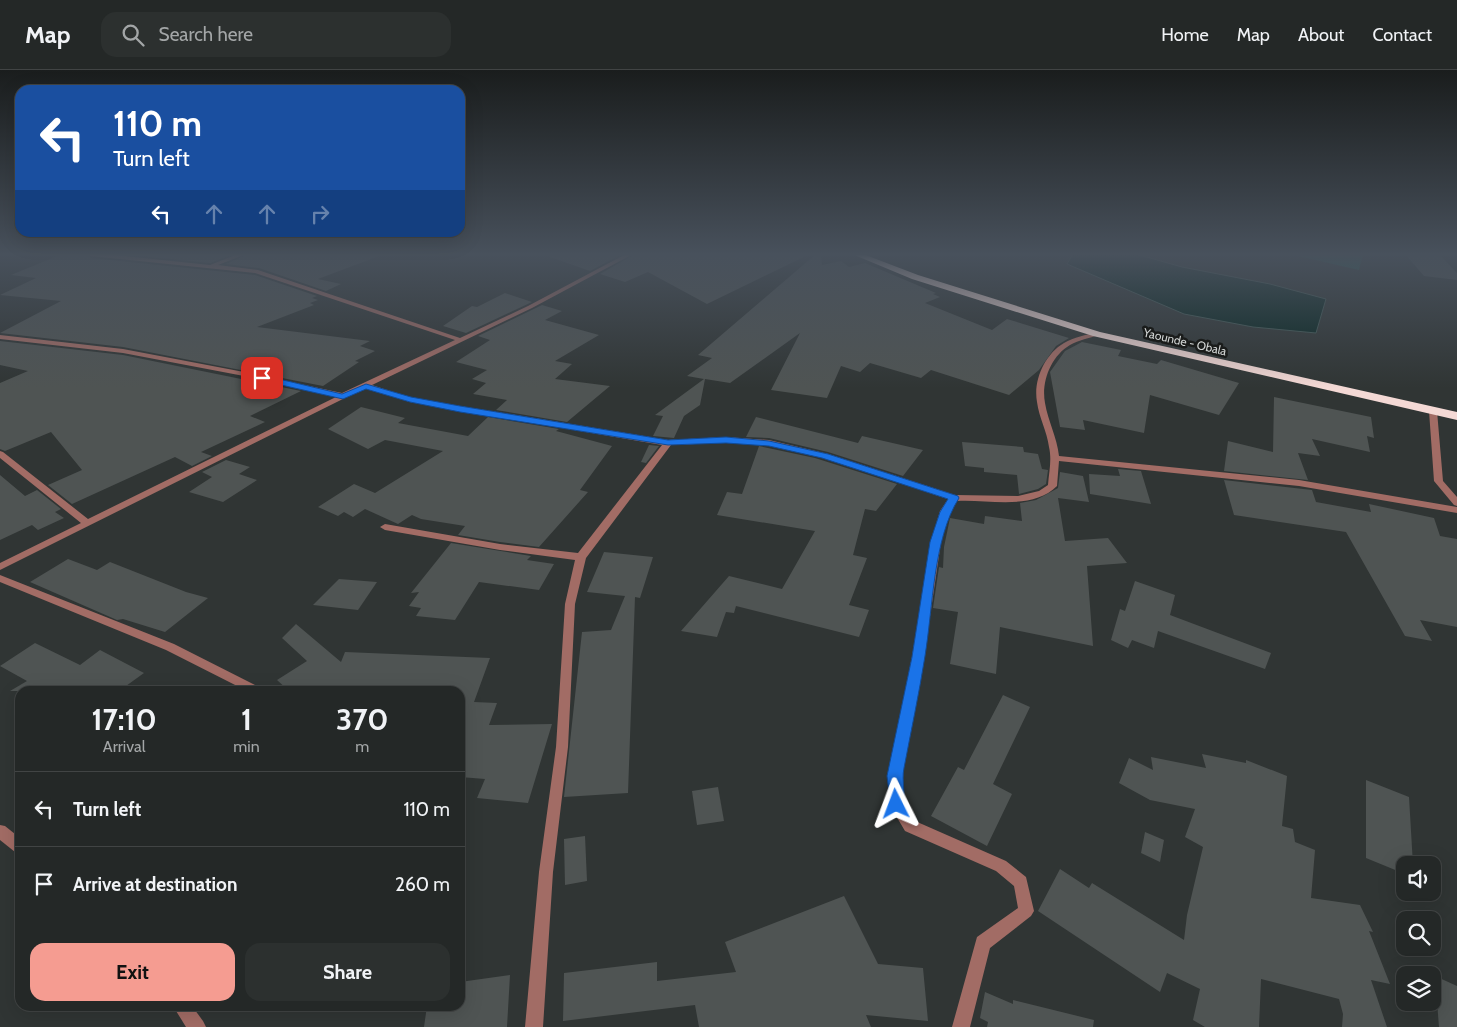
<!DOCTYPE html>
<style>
body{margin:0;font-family:Cabin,sans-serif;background:#2c302f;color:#f1f3f6;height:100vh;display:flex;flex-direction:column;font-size:19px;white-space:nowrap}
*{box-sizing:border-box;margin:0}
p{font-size:16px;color:#a3a6a7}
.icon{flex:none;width:28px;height:28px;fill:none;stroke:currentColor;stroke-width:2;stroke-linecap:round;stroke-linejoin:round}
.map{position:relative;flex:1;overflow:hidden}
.side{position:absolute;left:15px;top:616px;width:450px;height:325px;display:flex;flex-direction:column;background:#242827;border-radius:15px;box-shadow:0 5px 20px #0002,0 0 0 1px #414444}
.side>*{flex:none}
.banner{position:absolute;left:15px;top:15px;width:450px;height:152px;border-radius:15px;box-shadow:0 5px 20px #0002,0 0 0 1px #414444;background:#1a4fa0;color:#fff;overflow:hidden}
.controls{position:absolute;left:1396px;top:786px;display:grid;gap:10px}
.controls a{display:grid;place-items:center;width:45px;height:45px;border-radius:10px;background:#242827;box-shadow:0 5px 20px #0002,0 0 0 1px #414444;font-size:25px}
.pin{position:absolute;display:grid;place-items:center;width:42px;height:42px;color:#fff;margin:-21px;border-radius:10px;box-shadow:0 2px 8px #0006}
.me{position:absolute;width:55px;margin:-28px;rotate:357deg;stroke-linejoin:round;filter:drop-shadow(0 0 4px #0008)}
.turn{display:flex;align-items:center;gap:18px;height:105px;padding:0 15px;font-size:22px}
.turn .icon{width:65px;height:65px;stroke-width:2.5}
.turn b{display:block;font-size:35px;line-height:42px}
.lanes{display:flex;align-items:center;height:48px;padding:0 15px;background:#0003;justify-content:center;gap:25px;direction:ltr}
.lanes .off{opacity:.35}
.eta{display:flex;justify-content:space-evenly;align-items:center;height:85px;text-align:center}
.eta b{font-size:30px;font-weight:700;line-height:35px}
.cta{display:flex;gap:10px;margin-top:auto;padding:10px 15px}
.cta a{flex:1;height:58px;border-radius:15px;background:#f59c91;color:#111;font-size:20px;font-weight:700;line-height:58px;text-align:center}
.cta a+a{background:#2c302f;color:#f1f3f6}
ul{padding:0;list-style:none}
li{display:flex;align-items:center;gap:15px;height:75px;padding:0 15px;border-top:1px solid #414444}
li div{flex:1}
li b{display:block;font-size:19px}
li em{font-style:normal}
header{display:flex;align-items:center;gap:30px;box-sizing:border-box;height:70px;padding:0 25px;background:#242827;border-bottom:1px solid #414444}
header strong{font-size:24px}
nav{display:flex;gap:28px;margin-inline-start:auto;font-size:18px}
.search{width:350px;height:45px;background:#2c302f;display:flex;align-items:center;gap:12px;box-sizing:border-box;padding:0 18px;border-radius:15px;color:#a3a6a7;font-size:19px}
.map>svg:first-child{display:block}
.green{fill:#1e6357}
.water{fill:#062520;stroke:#435a56}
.building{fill:#4f5453}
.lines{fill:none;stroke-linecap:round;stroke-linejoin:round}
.street{fill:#a26c65;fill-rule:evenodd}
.highway{fill:#f4d9d5;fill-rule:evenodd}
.route{fill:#1a73e8;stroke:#114b97}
.labels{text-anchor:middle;stroke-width:5;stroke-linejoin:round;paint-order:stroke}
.far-street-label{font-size:12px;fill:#d2d5d4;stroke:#1a1c1b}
</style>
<header>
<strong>Map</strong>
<div class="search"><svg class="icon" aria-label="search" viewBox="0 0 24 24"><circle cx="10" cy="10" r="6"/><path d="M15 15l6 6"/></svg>Search here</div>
<nav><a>Home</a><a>Map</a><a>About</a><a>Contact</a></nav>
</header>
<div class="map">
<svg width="1457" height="957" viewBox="0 0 1457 957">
<rect width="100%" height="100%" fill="#303534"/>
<polygon class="green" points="1289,184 1363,184 1359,200"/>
<polygon class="water" points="1073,184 1136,184 1182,197 1270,214 1326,229 1316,263 1253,257 1184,244 1067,194"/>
<g class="building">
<polygon points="62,184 86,184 91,188 255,205 317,226 312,228 318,230 310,233 314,235 257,257 370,271 360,276 375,281 355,291 359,292 323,316 123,277 0,263 61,231 0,225 36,208 11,205"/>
<polygon points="121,184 234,184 210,193"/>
<polygon points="248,184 379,184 379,186 318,209 341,214 326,221 259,198 226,194"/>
<polygon points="550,184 622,184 590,201 550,187"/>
<polygon points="635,184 810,184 707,234 648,202 625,212 600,204"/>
<polygon points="816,184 821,184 822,195 841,191 849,197 865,193 936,223 933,224 940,227 925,233 992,260 1007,249 1069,268 1056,276 1039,300 1009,325 931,300 921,308 870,293 860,302 841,296 827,328 771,320 800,263 730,313 705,309 700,335 684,346 674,368 653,366 663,346 655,345 704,309 687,306 712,288 698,285"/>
<polygon points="1405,184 1439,184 1457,203 1457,210 1424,206"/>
<polygon points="505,223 532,232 466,263 443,256 472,236 477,237"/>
<polygon points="542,235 562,241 545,250 599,265 555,291 572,294 555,309 610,316 567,352 496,340 507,330 473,324 486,313 472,309 487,300 456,292 490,270 478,266"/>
<polygon points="0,271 123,285 301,321 250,346 265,352 201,382 212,386 192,396 175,387 72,434 48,415 82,400 51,362 5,381 0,379 0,313 28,301 0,295"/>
<polygon points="1082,272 1121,280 1118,286 1157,294 1161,290 1239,313 1219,345 1150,325 1144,363 1083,350 1085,360 1060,357 1050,302 1065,281"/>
<polygon points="1274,327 1371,347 1374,368 1367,366 1370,382 1312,369 1320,386 1298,383 1308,410 1224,401 1228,371 1273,382"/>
<polygon points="361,337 405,348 398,353 468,366 488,347 559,359 556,361 612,376 580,420 588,422 539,477 500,472 458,465 465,456 421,449 412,445 398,454 365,439 353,447 344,442 338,446 318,437 354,414 375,423 443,381 385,370 368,379 328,359"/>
<polygon points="756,347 858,373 862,366 923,380 903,406 828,382 769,368 746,367"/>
<polygon points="962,372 1023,377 1024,382 1038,384 1042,399 1048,400 1046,414 1038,419 1019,424 1017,405 984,402 984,398 965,396"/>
<polygon points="649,375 659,376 646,393 641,392"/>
<polygon points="759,376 815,388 897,414 876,441 865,439 853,485 867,488 849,535 869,540 859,567 736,536 734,543 726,542 717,567 681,561 729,506 782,519 815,461 717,445 727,422 742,424"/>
<polygon points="226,390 250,397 239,404 257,410 223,432 189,422 212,407 202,402"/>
<polygon points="1118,399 1141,401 1151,434 1090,424 1089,404 1120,406"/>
<polygon points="1060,402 1083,406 1089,432 1058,428 1065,471 1108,468 1127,493 1087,496 1093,576 1000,557 996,604 950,594 958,542 933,538 939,497 943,498 944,477 950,448 984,454 985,446 1022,451 1020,433 1036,430 1058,418"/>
<polygon points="0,405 25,426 37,420 61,439 55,442 64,448 38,460 32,455 0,470"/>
<polygon points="1224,410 1312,420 1316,432 1371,442 1369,434 1434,448 1440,466 1457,469 1457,557 1420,550 1432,571 1405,566 1346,462 1234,445"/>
<polygon points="451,473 531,486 527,490 554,494 539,520 479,512 455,550 416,546 421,538 409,536 419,522 411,523"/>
<polygon points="604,482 653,487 640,528 635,527 628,723 564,727 582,562 611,560 625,526 587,522"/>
<polygon points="68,489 97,500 110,492 186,522 208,528 165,562 123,549 117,550 30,512"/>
<polygon points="339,509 377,512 358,540 313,535"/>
<polygon points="1135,511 1175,525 1170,545 1271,583 1265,599 1158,561 1154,578 1132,570 1128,578 1111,570 1120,539 1125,541"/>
<polygon points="296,554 341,592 345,582 490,588 474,632 497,633 489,655 552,654 528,733 477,728 485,709 460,707 460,621 412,621 357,615 327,617 320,621 289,621 277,610 307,591 282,568"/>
<polygon points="35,573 80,595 100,580 144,603 119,621 10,621 27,611 0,596"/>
<polygon points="1003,625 1030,637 993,714 1012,724 987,776 931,746 958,697 964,700"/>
<polygon points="1202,684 1246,693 1246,690 1287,706 1282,756 1293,759 1295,772 1315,780 1311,828 1360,835 1373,862 1369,861 1390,914 1371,910 1387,957 1342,957 1343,944 1339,929 1261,909 1259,957 1205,957 1193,950 1200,919 1167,903 1160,922 1038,841 1060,799 1089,818 1092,813 1184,870 1187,845 1203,777 1185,767 1195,739 1150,730 1119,713 1129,688 1153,700 1151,687 1206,698"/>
<polygon points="1366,710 1409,727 1413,795 1405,795 1405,804 1366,788"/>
<polygon points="718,717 724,751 697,755 692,721"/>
<polygon points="1145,762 1164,770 1160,792 1141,783"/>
<polygon points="585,766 587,811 565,815 564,769"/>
<polygon points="844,826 878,894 923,898 928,951 866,945 871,957 699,957 695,935 563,951 564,903 657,892 657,911 736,902 725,872"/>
<polygon points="510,905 507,957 424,957 427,936 460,936 460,912"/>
<polygon points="1435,906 1457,916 1457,957 1439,957"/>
<polygon points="985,922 1013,934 1013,930 1094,950 1093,957 987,957 988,952 980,948"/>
</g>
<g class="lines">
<g class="street">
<path d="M88 184H105L210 195 238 184H246L218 195 258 200 460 268 528 236 626 184H633L532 238 372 315 411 328 668 370 726 367 769 370 828 384 955 425 1018 426 1039 421 1048 415C1049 402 1052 390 1049 377 1047 361 1039 348 1037 332 1033 310 1045 284 1064 273 1074 267 1086 265 1097 262L1099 263V265C1089 268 1079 270 1070 275 1051 286 1041 312 1045 333 1048 351 1057 367 1059 386L1299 410 1457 437V443L1299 416 1059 391 1057 416C1032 441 988 429 957 431L950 441 941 472 924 587 902 706 903 733 915 751 1006 791 1026 807 1034 841 1031 846 990 878 970 957H952L977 867 1018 838 1014 816 996 801 905 761 889 734 888 706 912 587 931 472 940 441 948 429C890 410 831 386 770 376 737 370 703 374 671 375L586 488 575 534 568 677 553 802 543 957H525L539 802 556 677 565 534 575 490 500 480 385 460 380 457 385 454 500 474 578 483 662 375 410 332 365 318 0 500V493L81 453 0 388V381L3 382 88 449 336 327 244 306 123 283 0 269V265L123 279 244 302 342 323 455 270 255 203 91 186Z"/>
<polygon points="1430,339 1436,339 1437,341 1443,411 1457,427 1457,436 1454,435 1434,411 1429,341"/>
<polygon points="0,505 174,574 255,615 257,618 255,621 247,621 166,580 0,512"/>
<polygon points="0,755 5,756 20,768 20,784 15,782 0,770"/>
<polygon points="173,936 192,936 203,951 206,957 186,957"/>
</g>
<polygon class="highway" points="852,184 863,184 918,205 1100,262 1457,342 1457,350 1093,266 912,209"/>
</g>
<linearGradient id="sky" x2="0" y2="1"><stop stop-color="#1a1d1d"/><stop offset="0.58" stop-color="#48515c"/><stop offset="1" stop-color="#48515c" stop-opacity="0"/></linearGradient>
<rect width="1457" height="318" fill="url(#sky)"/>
<path class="route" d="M262 305 342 324 366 314 411 327 460 336 668 370 726 367 769 371 828 384 958 426 959 428C933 469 933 538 925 586 919 624 911 661 904 698 901 711 907 727 902 739L896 741 891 739 887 706 912 587 930 472 940 442 948 429 822 388 769 376 726 373 668 375 460 342 410 332 366 319 343 329 259 310 258 308Z"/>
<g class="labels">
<g class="far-street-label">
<text transform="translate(1185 272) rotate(13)" y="4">Yaounde - Obala</text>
</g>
</g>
</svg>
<div class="controls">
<a><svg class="icon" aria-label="sound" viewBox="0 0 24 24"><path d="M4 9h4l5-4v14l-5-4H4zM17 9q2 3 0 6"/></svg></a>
<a><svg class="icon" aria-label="search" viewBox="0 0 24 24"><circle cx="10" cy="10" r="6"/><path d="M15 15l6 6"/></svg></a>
<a><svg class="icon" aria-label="layers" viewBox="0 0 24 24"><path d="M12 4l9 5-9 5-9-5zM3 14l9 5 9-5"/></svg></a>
</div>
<div class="pin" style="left:262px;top:308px;background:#d93025"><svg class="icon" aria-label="arrive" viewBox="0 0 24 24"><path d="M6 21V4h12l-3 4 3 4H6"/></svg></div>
<svg class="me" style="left:896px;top:734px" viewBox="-20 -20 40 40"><path d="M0-17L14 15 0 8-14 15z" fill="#1a73e8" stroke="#fff" stroke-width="4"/></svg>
<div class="banner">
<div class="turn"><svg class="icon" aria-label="left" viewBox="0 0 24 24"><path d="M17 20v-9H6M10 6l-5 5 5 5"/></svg><div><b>110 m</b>Turn left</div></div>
<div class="lanes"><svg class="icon" aria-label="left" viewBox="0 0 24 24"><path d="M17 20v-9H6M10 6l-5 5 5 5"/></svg><svg class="icon off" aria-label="ahead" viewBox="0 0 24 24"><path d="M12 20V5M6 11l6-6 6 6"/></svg><svg class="icon off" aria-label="ahead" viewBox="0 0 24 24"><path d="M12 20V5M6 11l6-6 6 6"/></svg><svg class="icon off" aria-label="right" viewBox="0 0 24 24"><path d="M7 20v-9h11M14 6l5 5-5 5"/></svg></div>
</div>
<section class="side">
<div class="eta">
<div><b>17:10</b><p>Arrival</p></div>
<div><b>1</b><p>min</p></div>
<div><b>370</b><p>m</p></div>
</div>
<ul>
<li><svg class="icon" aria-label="left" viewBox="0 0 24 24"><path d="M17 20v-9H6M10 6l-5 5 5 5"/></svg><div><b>Turn left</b></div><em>110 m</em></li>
<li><svg class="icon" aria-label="arrive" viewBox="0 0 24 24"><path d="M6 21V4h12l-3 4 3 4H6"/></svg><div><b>Arrive at destination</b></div><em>260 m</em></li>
</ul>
<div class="cta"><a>Exit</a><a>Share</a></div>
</section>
</div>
